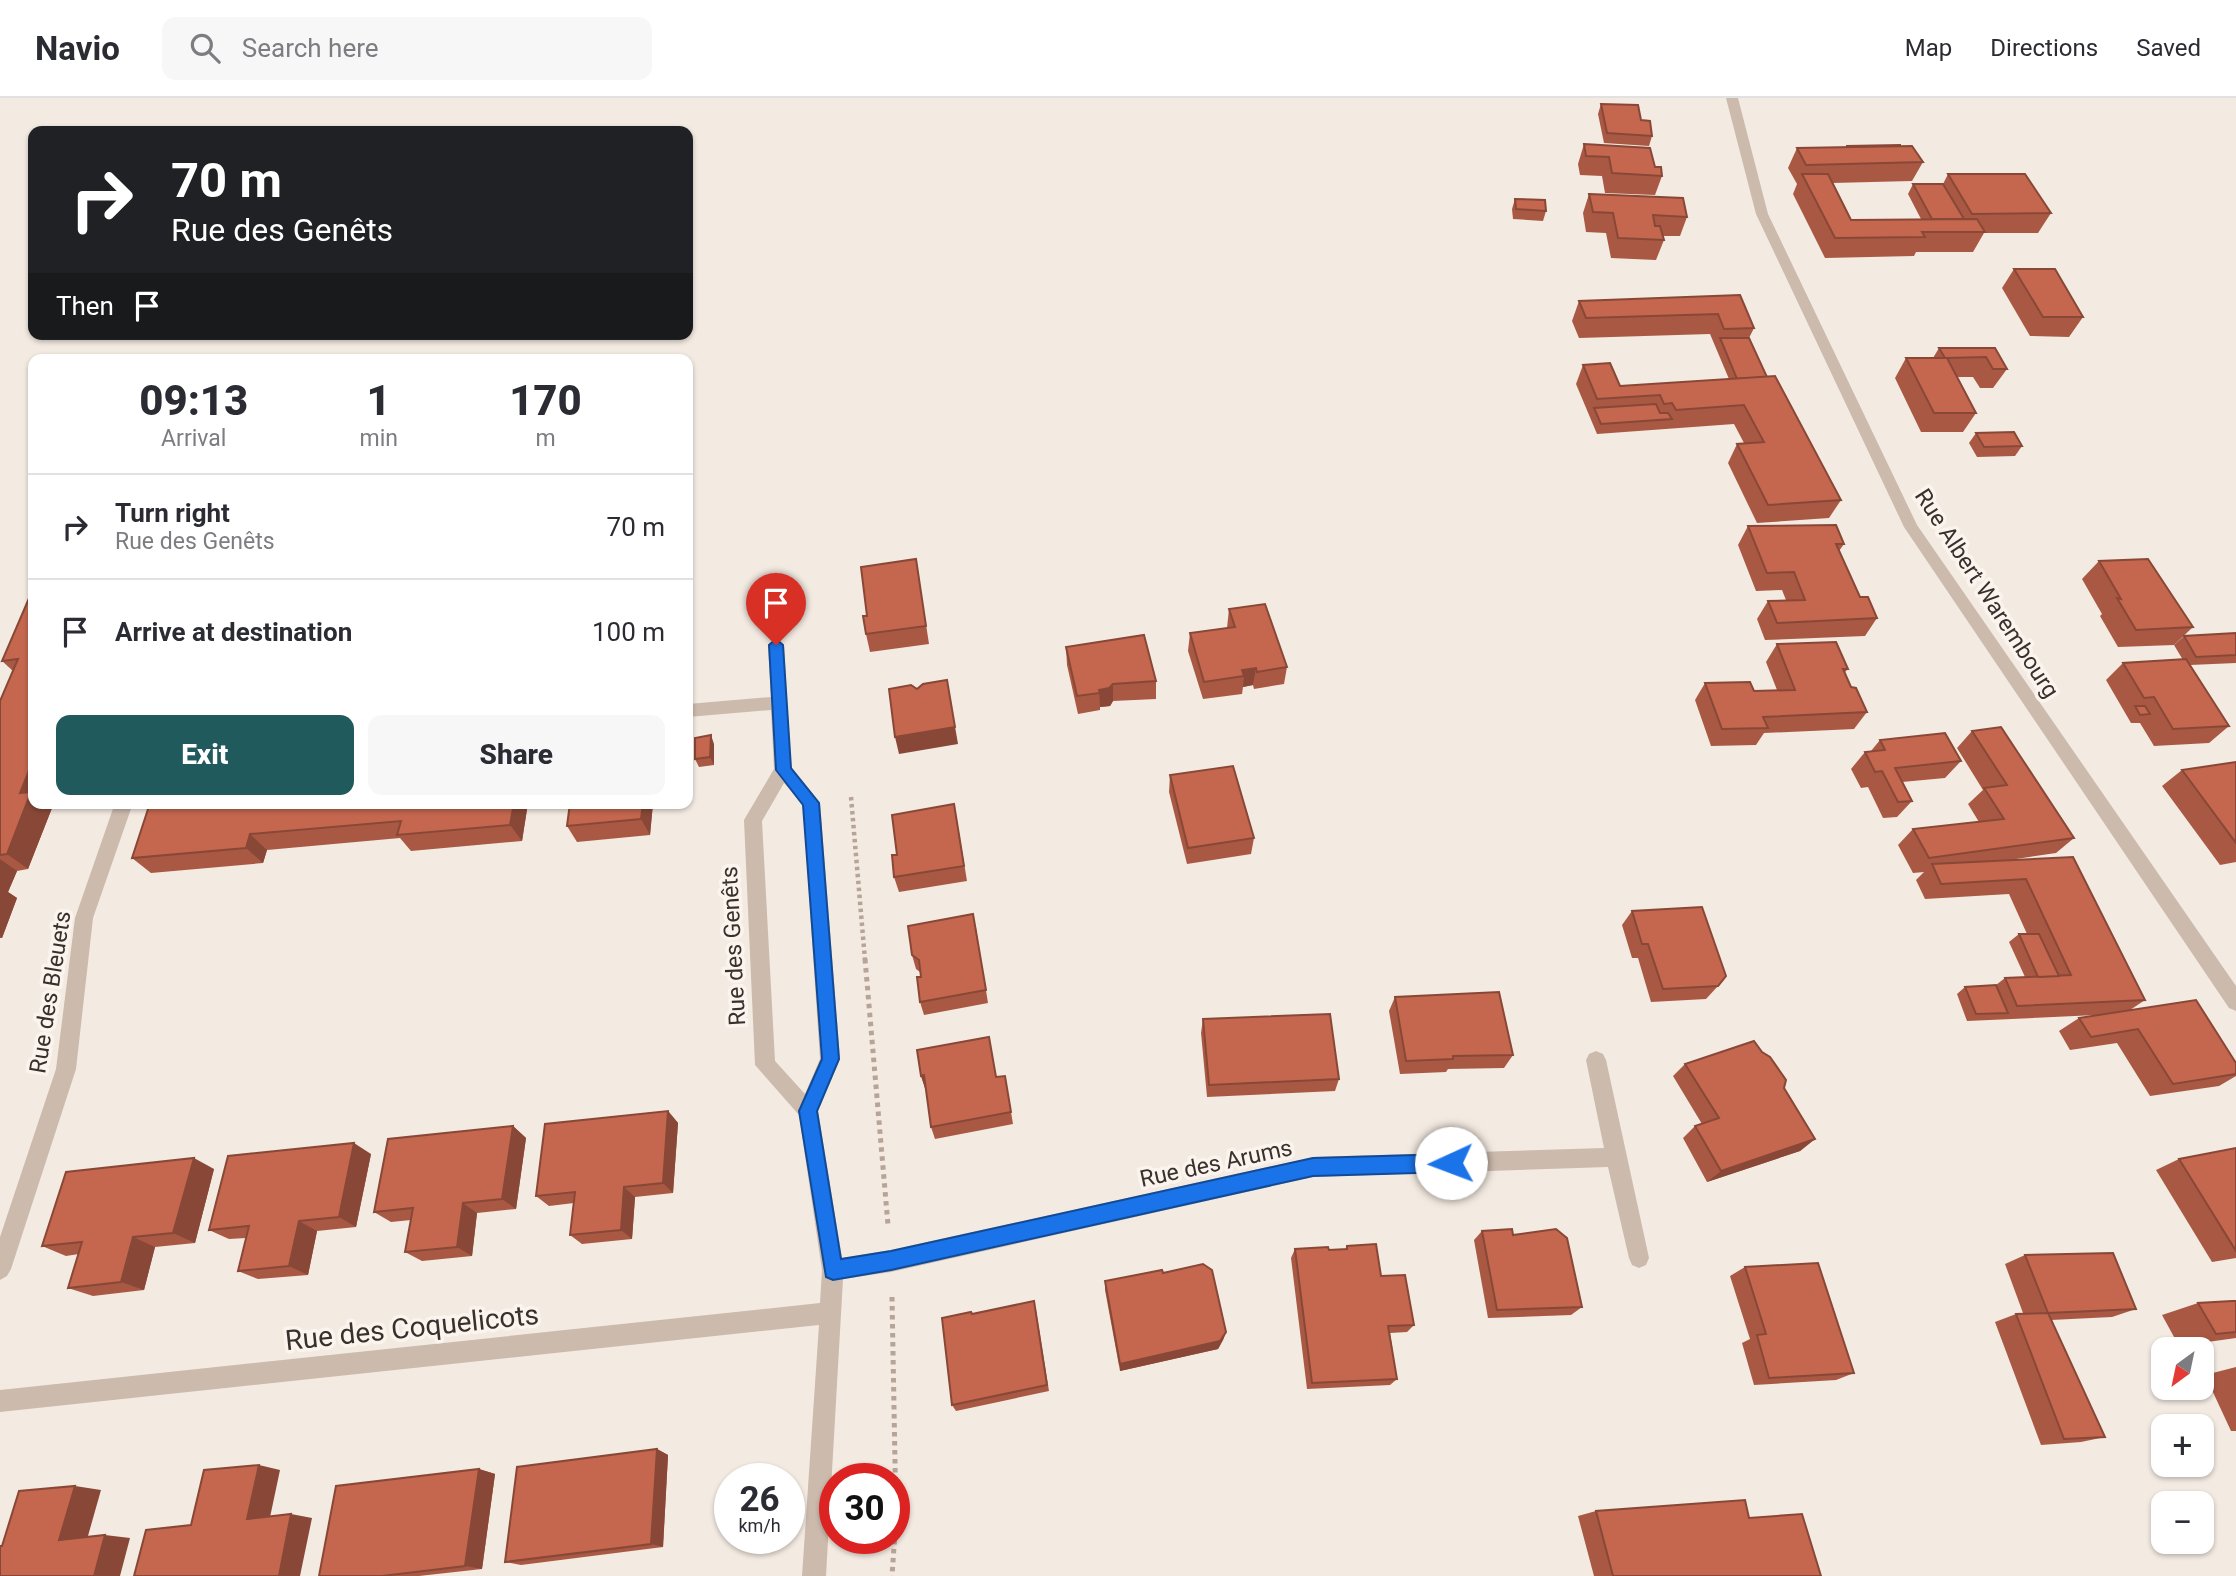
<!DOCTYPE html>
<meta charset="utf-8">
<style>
body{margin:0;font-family:Roboto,sans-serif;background:#f7f7f7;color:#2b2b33;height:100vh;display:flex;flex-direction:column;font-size:26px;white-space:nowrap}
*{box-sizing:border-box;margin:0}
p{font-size:23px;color:#7c7c81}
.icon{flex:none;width:38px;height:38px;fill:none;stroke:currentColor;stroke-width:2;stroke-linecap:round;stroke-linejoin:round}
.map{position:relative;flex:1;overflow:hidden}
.drawer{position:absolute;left:28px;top:256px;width:665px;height:455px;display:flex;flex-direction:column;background:#fff;border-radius:14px;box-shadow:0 2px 5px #0004}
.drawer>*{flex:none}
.hud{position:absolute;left:28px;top:28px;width:665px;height:214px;border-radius:14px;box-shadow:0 2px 5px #0004;background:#202124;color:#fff;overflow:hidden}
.needle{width:46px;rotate:213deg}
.tools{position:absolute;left:2151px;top:1239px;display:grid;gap:14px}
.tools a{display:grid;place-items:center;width:63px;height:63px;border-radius:14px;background:#fff;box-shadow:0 2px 5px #0004;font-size:35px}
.speed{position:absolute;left:714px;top:1365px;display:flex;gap:14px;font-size:35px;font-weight:700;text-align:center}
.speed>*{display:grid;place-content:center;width:91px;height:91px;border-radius:50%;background:#fff;box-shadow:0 2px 5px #0004;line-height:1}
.speed small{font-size:18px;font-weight:400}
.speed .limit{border:10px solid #d22;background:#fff;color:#111}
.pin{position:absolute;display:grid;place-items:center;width:60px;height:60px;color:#fff;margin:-72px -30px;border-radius:50% 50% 50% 0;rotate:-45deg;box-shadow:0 0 7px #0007}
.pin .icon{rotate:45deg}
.me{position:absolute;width:77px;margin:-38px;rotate:268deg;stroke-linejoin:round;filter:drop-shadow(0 0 5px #0008)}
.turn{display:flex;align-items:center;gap:24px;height:147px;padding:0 28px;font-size:32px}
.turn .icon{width:91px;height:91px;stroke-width:2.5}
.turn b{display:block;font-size:49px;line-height:60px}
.then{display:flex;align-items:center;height:66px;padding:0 28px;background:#0003;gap:14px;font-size:26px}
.eta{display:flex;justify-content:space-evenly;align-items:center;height:119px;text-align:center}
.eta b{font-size:42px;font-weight:800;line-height:49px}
.cta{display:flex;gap:14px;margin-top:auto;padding:14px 28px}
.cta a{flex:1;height:80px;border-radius:14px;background:#215a5c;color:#fff;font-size:28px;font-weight:800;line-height:80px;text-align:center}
.cta a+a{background:#f7f7f7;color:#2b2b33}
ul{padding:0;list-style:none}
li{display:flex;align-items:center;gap:21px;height:105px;padding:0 28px;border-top:2px solid #e1e1e2}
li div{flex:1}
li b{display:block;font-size:26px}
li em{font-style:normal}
header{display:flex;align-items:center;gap:42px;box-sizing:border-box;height:98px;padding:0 35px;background:#fff;border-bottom:2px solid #e1e1e2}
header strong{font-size:33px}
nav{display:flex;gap:38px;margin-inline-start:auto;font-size:24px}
.search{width:490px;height:63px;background:#f7f7f7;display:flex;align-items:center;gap:18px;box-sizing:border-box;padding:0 24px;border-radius:14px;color:#7c7c81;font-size:26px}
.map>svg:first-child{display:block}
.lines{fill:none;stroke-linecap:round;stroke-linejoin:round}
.path-far1{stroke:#b8a497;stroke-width:4.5;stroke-dasharray:3.5 3.5;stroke-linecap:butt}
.path{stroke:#b8a497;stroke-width:5;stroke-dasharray:4.5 4.5;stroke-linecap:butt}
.minor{fill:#ccbaad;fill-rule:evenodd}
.wall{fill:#a95943}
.shaded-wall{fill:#894837}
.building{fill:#c4674e;stroke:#894837;stroke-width:2}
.route{fill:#1a73e8;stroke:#114b97;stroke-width:2}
.labels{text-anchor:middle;stroke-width:7;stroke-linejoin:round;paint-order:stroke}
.street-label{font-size:23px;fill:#3a302b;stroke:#fbf4ee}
.near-street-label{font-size:28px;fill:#3a302b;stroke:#fbf4ee}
</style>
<header>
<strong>Navio</strong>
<div class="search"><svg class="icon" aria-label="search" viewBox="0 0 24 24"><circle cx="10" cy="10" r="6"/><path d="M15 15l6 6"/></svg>Search here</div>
<nav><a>Map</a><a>Directions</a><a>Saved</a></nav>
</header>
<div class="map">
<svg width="2236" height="1478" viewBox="0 0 2236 1478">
<rect width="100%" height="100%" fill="#f3eae1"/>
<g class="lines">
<polyline class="path-far1" points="851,699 865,862"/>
<g class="path">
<polyline points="865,861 888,1127"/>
<polyline points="892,1199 896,1420 892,1478"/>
</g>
<g class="minor">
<polygon points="1726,0 1738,0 1768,116 1917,427 2236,888 2236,913 2229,910 1904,429 1756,116"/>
<path d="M776 541 784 547 791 670 820 705 840 961 818 1013 842 1160 891 1152 1313 1059 1604 1050 1586 962 1589 956 1596 953 1603 956 1606 962 1649 1160 1646 1167 1639 1170 1632 1167 1629 1160 1608 1069 1313 1079 891 1174 843 1181 826 1478H802L819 1227 0 1314V1292L820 1205 822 1172 799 1017 755 967 744 722 774 671 771 612 688 619V606L771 599 768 547ZM784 685 803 707 820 961 805 996 775 963 762 723Z"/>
<polygon points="115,705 133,705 93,820 76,971 11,1171 7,1178 0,1182 0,1139 56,971 75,820"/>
</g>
</g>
<g class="wall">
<polygon points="1601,6 1641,22 1652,38 1649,48 1604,45 1598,16"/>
<polygon points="1584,46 1655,69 1662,78 1655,97 1605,95 1602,78 1580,77 1578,66"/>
<polygon points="1797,50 1923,64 1912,83 1832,85 1851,122 1921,121 1908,96 1913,86 1943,86 1948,76 2051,115 2038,135 1984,135 1973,154 1916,154 1914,158 1825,160 1793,96 1797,86 1788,70"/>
<polygon points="1589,96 1687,119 1680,138 1662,138 1664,142 1656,162 1611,160 1606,135 1586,134 1583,115"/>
<polygon points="1515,101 1546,113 1543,123 1513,121 1512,111"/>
<polygon points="2014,171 2083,219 2069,239 2030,238 2002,190"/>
<polygon points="1740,197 1754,230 1749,240 1767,279 1841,402 1829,420 1757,425 1728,365 1737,346 1744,345 1734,326 1597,336 1576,286 1583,267 1620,288 1729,281 1710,236 1579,240 1572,223 1579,203"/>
<polygon points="1939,250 1995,250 2007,271 1993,290 1980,290 1973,279 1957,279 1976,315 1963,334 1921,334 1895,280 1906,260 1933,260"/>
<polygon points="1976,335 2022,348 2015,358 1977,359 1969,345"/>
<polygon points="1748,428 1844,446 1839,453 1860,499 1877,520 1865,538 1765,542 1757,521 1768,503 1786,502 1782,492 1756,493 1738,447"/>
<polygon points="2099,463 2193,529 2174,547 2118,549 2100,518 2102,516 2082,481"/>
<polygon points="919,480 929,546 870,554 866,536"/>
<polygon points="33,491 33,705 52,710 28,771 17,773 8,794 17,800 2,840 0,840 0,603 13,573 2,563"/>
<polygon points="1229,511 1287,569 1284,586 1254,591 1253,587 1243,589 1242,596 1203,601 1188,553 1190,535 1227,530"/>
<polygon points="2236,535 2236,565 2190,567 2229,628 2209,645 2154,648 2140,625 2131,625 2106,582 2123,565 2183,562 2174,547 2184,538"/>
<polygon points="1777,546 1848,571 1845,574 1851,589 1867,614 1854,631 1764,635 1756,647 1711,648 1695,602 1705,585 1754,593 1777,592 1766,564"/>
<polygon points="1066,549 1156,583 1156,601 1113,603 1110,608 1100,609 1100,612 1078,616 1067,567"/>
<polygon points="1972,633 2074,740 2056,755 2003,763 2073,759 2145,902 2130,912 2236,965 2236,978 2219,988 2150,998 2117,945 2070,952 2059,933 2079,920 2096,917 1967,923 1957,896 1965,889 1996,887 2005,880 2025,879 2009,844 2019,836 2027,836 2009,796 1925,801 1916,782 1924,774 1913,775 1898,747 1913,731 1979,724 1968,706 1983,692 1957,650"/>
<polygon points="1880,642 1961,663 1945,680 1902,684 1912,703 1897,719 1883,720 1868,689 1861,690 1851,671 1865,654 1871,653"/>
<polygon points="714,646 714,667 699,669 695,661"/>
<polygon points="2236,664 2236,764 2220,767 2162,688 2182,672"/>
<polygon points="1170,677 1254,740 1251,756 1187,766 1169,694"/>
<polygon points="150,705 528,705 522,743 411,753 400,740 267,752 263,765 151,775 132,760"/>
<polygon points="570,705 653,705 650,737 577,744 567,728"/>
<polygon points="957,722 967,783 899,794 894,779 897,757"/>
<polygon points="1632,813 1718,888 1706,901 1651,904 1638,860 1632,860 1622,827"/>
<polygon points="976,830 988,905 924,917 920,904 920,874 916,871 912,857"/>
<polygon points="1395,899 1513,957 1504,970 1448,971 1446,974 1400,976 1389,913"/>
<polygon points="1203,921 1339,981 1335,993 1207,999 1201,935"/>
<polygon points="1685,966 1784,990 1815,1041 1800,1053 1707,1084 1683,1040 1695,1028 1702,1026 1673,978"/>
<polygon points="921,978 996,979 1005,978 1013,1026 935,1041 931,1029 926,990 925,990"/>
<polygon points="668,1013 678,1025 673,1095 635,1099 632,1141 582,1146 570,1137 574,1105 549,1108 536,1098"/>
<polygon points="513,1028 526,1040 516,1111 477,1115 472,1158 422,1163 405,1154 411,1122 391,1124 374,1114"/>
<polygon points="2236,1050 2236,1160 2212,1164 2156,1072 2179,1061"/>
<polygon points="371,1056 356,1129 317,1133 308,1177 258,1181 238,1173 246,1140 229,1141 209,1132"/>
<polygon points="214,1071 195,1145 155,1149 144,1192 93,1198 68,1190 79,1156 66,1158 42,1148"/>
<polygon points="1482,1133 1513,1137 1582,1209 1571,1217 1488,1220 1474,1142"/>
<polygon points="1347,1148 1381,1178 1414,1227 1407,1234 1390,1235 1397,1281 1390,1287 1307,1291 1291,1160 1295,1151 1329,1152 1345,1151"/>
<polygon points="2025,1157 2136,1211 2112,1219 2051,1222 2105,1339 2081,1344 2041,1347 1995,1224 2016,1216 2023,1215 2005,1166"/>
<polygon points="1745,1169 1854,1275 1836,1282 1754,1287 1742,1245 1750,1241 1730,1178"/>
<polygon points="1163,1175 1226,1234 1223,1242 1218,1251 1120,1273 1105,1192 1105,1183"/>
<polygon points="2236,1203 2236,1240 2179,1248 2162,1217 2198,1205"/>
<polygon points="1036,1212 1049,1293 956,1313 952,1307 973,1216"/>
<polygon points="2236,1269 2236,1333 2231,1333 2205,1277"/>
<polygon points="657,1351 668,1357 663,1449 521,1467 505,1464"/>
<polygon points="479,1371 495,1376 482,1471 419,1478 319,1478"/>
<polygon points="1596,1413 1749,1420 1821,1478 1594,1478 1578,1418"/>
</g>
<g class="shaded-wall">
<polygon points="1256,570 1253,587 1243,589 1244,578 1242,572"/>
<polygon points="947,582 958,646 899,656 895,639"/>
<polygon points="1113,586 1113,603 1110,608 1100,609 1099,592"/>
<polygon points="711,637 714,646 714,667 710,659"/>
<polygon points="30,670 33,672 33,705 46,705 52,710 28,771 7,756 20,695"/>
<polygon points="514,705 528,705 522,743 510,727"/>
<polygon points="643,705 653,705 650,737 641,721"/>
<polygon points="250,736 267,752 263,765 246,750"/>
<polygon points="0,761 17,773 8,794 17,800 2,840 0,839"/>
<polygon points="924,977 928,989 925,990 921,978"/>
<polygon points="668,1013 678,1025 673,1095 663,1085"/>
<polygon points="513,1028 526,1040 516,1111 502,1101"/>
<polygon points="1815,1041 1800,1053 1707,1084 1721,1073"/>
<polygon points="354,1045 371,1056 356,1129 339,1119"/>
<polygon points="194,1060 214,1071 195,1145 173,1135"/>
<polygon points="624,1089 635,1099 632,1141 621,1132"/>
<polygon points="463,1105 477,1115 472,1158 457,1149"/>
<polygon points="299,1123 317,1133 308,1177 289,1168"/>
<polygon points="133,1139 155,1149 144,1192 121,1184"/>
<polygon points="1226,1234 1223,1242 1218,1251 1120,1273 1120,1266"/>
<polygon points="657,1351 668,1357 663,1449 651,1446"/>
<polygon points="259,1367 280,1372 269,1424 247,1421"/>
<polygon points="479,1371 495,1376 482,1471 465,1468"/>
<polygon points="75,1388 101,1392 86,1445 59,1442"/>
<polygon points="291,1416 312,1420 300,1478 279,1478"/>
<polygon points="105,1437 130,1440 120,1478 94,1478"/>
</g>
<g class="building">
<polygon points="1601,6 1638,7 1641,22 1650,23 1652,38 1607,35"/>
<polygon points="1584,46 1650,50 1655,69 1661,69 1662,78 1612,75 1609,59 1586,58"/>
<polygon points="1900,47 1900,48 1846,48"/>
<polygon points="1912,48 1923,64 1806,67 1797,50"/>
<polygon points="1802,76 1828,76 1851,122 1977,121 1985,134 1922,134 1925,139 1835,140"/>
<polygon points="1948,76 2025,76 2051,115 1972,116"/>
<polygon points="1913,86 1943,86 1964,121 1932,121"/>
<polygon points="1589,96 1683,100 1687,119 1653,117 1655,128 1660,128 1664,142 1618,140 1613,115 1593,114"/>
<polygon points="1515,101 1545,102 1546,113 1516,111"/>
<polygon points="2014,171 2055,171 2083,219 2043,219"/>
<polygon points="1740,197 1754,230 1724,231 1718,216 1586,220 1579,203"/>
<polygon points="1720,240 1749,240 1767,279 1737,281"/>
<polygon points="1939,250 1995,250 2007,271 1993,271 1986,259 1947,260 1976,315 1934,315 1906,260 1945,260"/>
<polygon points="1610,265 1620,288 1775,278 1841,402 1768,407 1737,346 1764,344 1744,307 1676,312 1672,305 1664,306 1660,297 1597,301 1583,267"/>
<polygon points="1656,306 1660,315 1668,315 1672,321 1601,326 1594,310"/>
<polygon points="2014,334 2022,348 1984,349 1976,335"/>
<polygon points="1836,427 1844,446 1836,446 1860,499 1868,499 1877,520 1777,525 1768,503 1805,502 1794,474 1767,475 1748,428"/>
<polygon points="916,461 926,528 866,536 863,518 867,518 861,469"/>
<polygon points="2148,461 2193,529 2136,532 2117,500 2121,501 2099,463"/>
<polygon points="33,491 33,669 30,670 20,695 31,694 7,756 0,757 0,603 18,561 2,563"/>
<polygon points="1265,506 1287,569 1257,574 1256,570 1242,572 1244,578 1204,584 1190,535 1235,529 1229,511"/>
<polygon points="2236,535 2236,557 2196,559 2184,538"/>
<polygon points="1144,537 1156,583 1113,586 1109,590 1099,592 1100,595 1077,598 1066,549"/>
<polygon points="1836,544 1848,571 1843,571 1851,589 1856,590 1867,614 1763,619 1768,630 1722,631 1705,585 1750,584 1754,593 1795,592 1777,546"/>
<polygon points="2186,561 2229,628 2173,631 2154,599 2144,600 2123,565"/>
<polygon points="947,582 955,629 895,639 889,591 911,587 917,591 923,586"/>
<polygon points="2135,608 2145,608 2150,616 2140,617"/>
<polygon points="2001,629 2074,740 1929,760 1913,731 2004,721 1984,690 2007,687 1972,633"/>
<polygon points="1945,635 1961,663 1895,670 1912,703 1898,704 1882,673 1875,674 1865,654 1885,652 1880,642"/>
<polygon points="711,637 710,659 695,661 695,640"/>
<polygon points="2236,664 2236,745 2182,672"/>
<polygon points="1233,668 1254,740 1188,750 1170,677"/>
<polygon points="150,705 514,705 510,727 397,737 401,723 250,736 246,750 132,760"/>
<polygon points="570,705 643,705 641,721 567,728"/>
<polygon points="954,706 964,768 894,779 892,757 897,757 892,717"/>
<polygon points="2073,759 2145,902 2017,908 2005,880 2071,877 2026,781 1941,786 1932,766"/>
<polygon points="1702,809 1726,878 1718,888 1663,891 1648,846 1642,846 1632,813"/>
<polygon points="973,816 986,892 920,904 917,879 921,879 919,862 912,857 908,828"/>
<polygon points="2019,836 2039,836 2059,878 2038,879"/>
<polygon points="1996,887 2008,915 1976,916 1965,889"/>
<polygon points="1499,894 1513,957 1453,958 1453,961 1406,963 1395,899"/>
<polygon points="2196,902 2236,965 2236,976 2173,986 2138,931 2091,939 2079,920"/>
<polygon points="1330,916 1339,981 1209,987 1203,921"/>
<polygon points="989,939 996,979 1005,978 1011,1014 931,1029 924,977 921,978 917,952"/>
<polygon points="1754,943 1762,954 1770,959 1786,982 1784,990 1815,1041 1721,1073 1695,1028 1719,1020 1685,966"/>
<polygon points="668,1013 663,1085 624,1089 621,1132 570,1137 575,1094 536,1098 545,1026"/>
<polygon points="513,1028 502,1101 463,1105 457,1149 405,1154 413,1110 374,1114 388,1041"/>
<polygon points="354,1045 339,1119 299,1123 289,1168 238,1173 249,1128 209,1132 228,1058"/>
<polygon points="2236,1050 2236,1153 2179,1061"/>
<polygon points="194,1060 173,1135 133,1139 121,1184 68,1190 82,1144 42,1148 66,1074"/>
<polygon points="1512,1131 1513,1137 1556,1131 1567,1140 1582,1209 1497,1212 1482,1133"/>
<polygon points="1376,1146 1381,1178 1405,1177 1414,1227 1388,1228 1397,1281 1312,1285 1295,1151 1328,1149 1329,1152 1347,1151 1347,1148"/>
<polygon points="2113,1155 2136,1211 2048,1215 2105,1339 2064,1341 2016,1216 2048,1215 2025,1157"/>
<polygon points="1818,1165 1854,1275 1769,1280 1757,1237 1766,1236 1745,1169"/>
<polygon points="1203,1166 1212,1172 1226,1234 1220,1243 1120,1266 1105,1183 1162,1172 1163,1175"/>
<polygon points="1034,1203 1047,1287 952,1307 942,1220 971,1214 972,1216"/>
<polygon points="2232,1203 2236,1203 2236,1234 2216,1236 2198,1205"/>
<polygon points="657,1351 651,1446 505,1464 517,1369"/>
<polygon points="259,1367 247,1421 291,1416 279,1478 134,1478 146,1432 191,1427 204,1372"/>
<polygon points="479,1371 465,1468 382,1478 319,1478 336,1388"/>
<polygon points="75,1388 59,1442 105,1437 94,1478 0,1478 0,1448 2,1448 19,1393"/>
<polygon points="1745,1402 1749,1420 1802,1416 1821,1478 1613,1478 1596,1413"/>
</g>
<polygon class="route" points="776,541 783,547 791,670 819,705 839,961 817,1013 841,1161 891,1153 1313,1060 1451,1056 1457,1058 1460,1065 1457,1071 1451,1074 1313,1078 891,1172 833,1182 826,1179 799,1013 822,961 803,707 776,672 769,547"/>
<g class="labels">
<g class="street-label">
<text transform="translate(1987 495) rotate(57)" y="8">Rue Albert Warembourg</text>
<text transform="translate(733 848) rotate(-93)" y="8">Rue des Genêts</text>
<text transform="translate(50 894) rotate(-81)" y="8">Rue des Bleuets</text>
<text transform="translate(1216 1065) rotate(-12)" y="8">Rue des Arums</text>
</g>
<g class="near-street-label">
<text transform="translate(412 1229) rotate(-6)" y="10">Rue des Coquelicots</text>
</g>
</g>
</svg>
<div class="tools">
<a><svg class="needle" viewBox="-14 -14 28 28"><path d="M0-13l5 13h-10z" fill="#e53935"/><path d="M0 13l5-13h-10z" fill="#7c7c81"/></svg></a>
<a>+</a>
<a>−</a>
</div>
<div class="speed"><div>26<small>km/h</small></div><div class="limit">30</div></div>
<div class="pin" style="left:776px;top:547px;background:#d93025"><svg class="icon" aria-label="arrive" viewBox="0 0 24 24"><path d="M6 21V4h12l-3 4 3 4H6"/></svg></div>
<svg class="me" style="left:1451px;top:1065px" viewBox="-20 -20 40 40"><circle r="19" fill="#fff"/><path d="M0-13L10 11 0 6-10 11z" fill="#1a73e8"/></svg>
<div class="hud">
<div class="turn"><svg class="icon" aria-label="right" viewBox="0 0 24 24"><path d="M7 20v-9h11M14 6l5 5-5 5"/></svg><div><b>70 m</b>Rue des Genêts</div></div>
<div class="then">Then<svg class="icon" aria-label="arrive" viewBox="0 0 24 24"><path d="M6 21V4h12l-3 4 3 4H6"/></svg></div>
</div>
<section class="drawer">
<div class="eta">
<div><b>09:13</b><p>Arrival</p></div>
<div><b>1</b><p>min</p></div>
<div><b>170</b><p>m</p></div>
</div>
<ul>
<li><svg class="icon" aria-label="right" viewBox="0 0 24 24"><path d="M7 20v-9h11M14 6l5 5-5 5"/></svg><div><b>Turn right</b><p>Rue des Genêts</p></div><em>70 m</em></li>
<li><svg class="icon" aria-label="arrive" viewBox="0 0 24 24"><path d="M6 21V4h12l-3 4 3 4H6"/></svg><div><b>Arrive at destination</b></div><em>100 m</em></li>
</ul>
<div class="cta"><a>Exit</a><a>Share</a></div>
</section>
</div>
